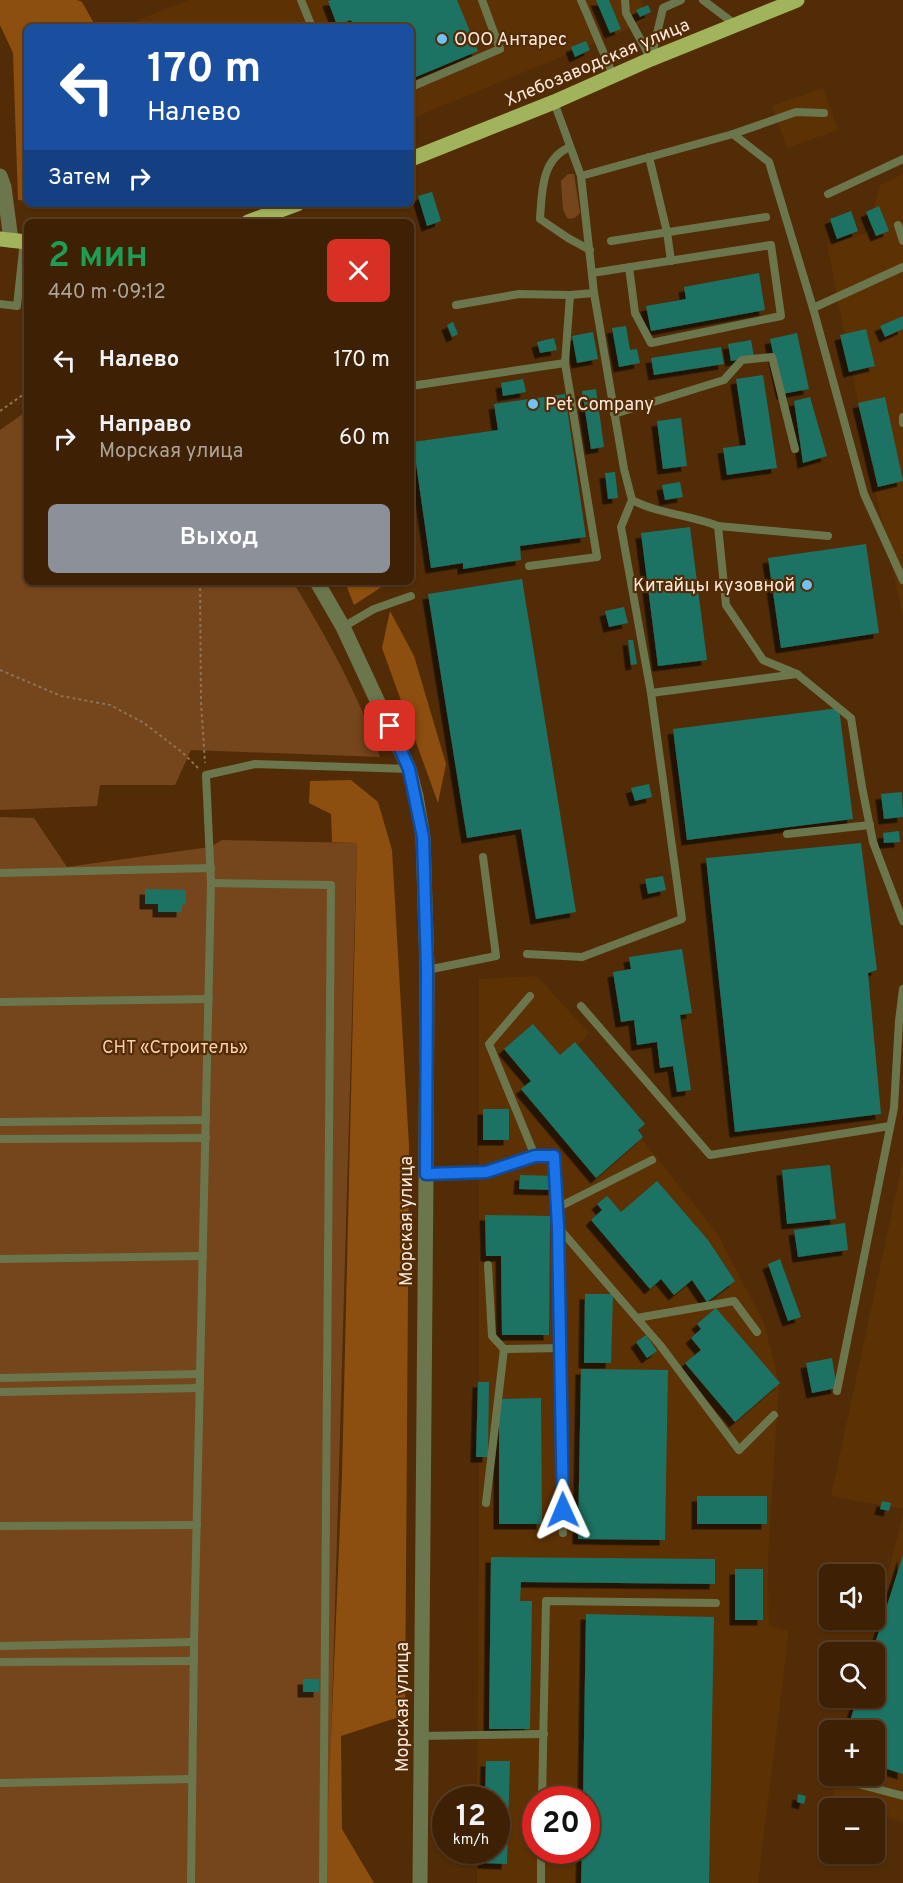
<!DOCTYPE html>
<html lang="ru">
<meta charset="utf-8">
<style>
body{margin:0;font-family:Overpass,sans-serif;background:#45290e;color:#f1f3f6;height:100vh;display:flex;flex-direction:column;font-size:22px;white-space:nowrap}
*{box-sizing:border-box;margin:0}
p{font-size:20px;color:#ada39a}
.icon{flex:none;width:33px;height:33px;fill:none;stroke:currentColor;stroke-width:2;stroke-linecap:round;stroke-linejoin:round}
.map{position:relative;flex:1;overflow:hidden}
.sheet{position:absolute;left:24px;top:219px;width:390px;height:366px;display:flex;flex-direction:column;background:#3e2104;border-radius:9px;box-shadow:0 2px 4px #0004,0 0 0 2px #573e26}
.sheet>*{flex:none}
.hud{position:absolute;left:24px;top:24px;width:390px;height:183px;border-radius:9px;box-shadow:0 2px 4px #0004,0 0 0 2px #573e26;background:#1a4fa0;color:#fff;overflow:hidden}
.controls{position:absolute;left:819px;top:1564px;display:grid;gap:12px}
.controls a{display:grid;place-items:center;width:66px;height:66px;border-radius:9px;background:#3e2104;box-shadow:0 2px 4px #0004,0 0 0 2px #573e26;font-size:30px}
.speed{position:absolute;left:432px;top:1786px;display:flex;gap:12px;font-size:30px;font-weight:700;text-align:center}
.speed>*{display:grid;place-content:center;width:78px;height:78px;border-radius:50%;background:#3e2104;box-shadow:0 2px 4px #0004,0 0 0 2px #573e26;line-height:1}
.speed small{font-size:15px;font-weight:400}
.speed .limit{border:9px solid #d22;background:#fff;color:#111}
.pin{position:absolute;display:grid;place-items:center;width:51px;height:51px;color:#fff;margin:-26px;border-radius:12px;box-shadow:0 3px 9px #0006}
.me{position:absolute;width:66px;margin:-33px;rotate:359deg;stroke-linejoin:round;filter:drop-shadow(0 0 4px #0008)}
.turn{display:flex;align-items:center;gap:21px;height:126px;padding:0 24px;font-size:27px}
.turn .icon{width:78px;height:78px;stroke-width:2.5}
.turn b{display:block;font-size:42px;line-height:51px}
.then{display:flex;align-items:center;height:57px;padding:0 24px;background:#0003;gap:12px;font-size:22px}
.round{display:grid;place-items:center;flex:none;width:63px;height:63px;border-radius:9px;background:#45290e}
.overview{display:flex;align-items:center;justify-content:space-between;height:102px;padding:0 24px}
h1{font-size:36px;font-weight:600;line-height:45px;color:#1e9e55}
.action{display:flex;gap:12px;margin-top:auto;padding:12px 24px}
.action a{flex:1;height:69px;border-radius:9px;background:#8c9099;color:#fff;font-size:24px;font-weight:600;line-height:69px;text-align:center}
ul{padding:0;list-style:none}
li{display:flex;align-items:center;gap:18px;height:78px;padding:0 24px}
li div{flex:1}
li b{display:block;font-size:22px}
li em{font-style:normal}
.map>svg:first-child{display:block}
.built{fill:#5c3104;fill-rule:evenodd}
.green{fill:#75461c}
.forest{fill:#8d4f0f}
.building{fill:#1c7364;filter:url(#shadow)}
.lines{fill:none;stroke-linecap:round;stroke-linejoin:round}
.path{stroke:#907153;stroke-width:2;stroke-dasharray:3 3;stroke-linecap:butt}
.service{stroke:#6c764d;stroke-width:8}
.minor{stroke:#6c764d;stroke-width:15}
.tertiary{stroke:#6c764d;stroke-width:15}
.primary{stroke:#a1b35b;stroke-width:15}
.route-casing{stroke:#114b97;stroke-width:15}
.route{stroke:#1a73e8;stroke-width:10}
.poi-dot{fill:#72c1f5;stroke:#522c06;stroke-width:2}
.labels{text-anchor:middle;stroke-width:4.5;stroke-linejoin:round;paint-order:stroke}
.poi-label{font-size:18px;fill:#fce9db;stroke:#522c06;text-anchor:start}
.street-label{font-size:18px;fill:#fce9db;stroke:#522c06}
.park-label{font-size:18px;fill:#fbcfad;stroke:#522c06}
</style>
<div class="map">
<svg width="903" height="1883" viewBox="0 0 903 1883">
<defs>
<filter id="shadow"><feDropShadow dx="-5.5" dy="5.5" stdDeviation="0" flood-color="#0009"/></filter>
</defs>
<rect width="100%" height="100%" fill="#522c06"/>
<g class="built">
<polygon points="189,0 641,0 647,19 621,32 411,119 411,27 138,27 135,21"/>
<polygon points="823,88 838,130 787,148 772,106"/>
<polygon points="903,174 903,617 875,489 827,244 867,233 880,185"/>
<path d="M537 976 589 1033 572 1052 717 1233 764 1323 779 1383 768 1558 769 1626 789 1631 758 1883H477V1851H496V1800H477L479 1553V979ZM536 1800H586V1851H536Z"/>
<polygon points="903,1160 903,1509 831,1496"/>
<polygon points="903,1514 903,1822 875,1814 874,1809 856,1809 831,1802 838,1776 874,1776 874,1653 868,1653"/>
</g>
<g class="green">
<path d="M568 174H574L580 213C576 217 573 220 567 218L563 209 561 181Z"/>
<path d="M27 411V582H293C327 638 359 695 380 757L191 750 175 785H100L97 806 0 810V430Z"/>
<polygon points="0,817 34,818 67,867 210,847 222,840 357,843 327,1883 0,1883"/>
</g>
<g class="forest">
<polygon points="0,0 77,0 82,2 96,27 27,27 27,201 18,200 13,53 0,25"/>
<polygon points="345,582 389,582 354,605"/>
<polygon points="390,611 414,656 446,764 438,803 382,648"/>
<polygon points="351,780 378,802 392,850 409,1146 405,1715 341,1736 342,1829 374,1883 325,1883 342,1476 357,843 332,842 331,814 309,803 310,781"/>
</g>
<g class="building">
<polygon points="331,0 457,0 478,51 411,79 411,27 354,27 351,20 337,25 328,1"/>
<polygon points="596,0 609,0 621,29 610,33"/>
<polygon points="648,5 651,12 640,17 636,10"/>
<polygon points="586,41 590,50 575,57 571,47"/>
<polygon points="432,192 441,221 427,226 418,196"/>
<polygon points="879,206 889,231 876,236 866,212"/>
<polygon points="851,211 858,231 837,239 830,219"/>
<polygon points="759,273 765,310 651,331 646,306 686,299 684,287"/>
<polygon points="903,316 903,329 885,337 880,326"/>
<polygon points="453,322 458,334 452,337 447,325"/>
<polygon points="626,326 630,350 637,349 640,363 619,367 612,328"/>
<polygon points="866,329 875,366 849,372 840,335"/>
<polygon points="593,332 598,359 577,363 572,336"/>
<polygon points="797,333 809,389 782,394 770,339"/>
<polygon points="554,338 557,350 540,353 537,342"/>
<polygon points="751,340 754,357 731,361 728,344"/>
<polygon points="721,347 724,364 654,375 651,358"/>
<polygon points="763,375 777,468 727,475 723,448 746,445 736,379"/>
<polygon points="523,379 526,392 503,396 501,383"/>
<polygon points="596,389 604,447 591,449 582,391"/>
<polygon points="565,394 586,537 520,546 521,560 463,569 463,563 431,568 413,442 498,430 494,404"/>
<polygon points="810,397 827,456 803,463 794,401"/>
<polygon points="885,397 903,481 878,487 858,403"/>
<polygon points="681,418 687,466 663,469 657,421"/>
<polygon points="615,472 618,498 608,499 605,473"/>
<polygon points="680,482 683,497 665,500 662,485"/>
<polygon points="690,527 707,660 658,666 641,533"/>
<polygon points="866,544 879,633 781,648 768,558"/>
<polygon points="522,579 576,912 536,919 521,829 467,838 428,594"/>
<polygon points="624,607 628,623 609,627 605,611"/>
<polygon points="628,640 633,640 637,664 631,665"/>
<polygon points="839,708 853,819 687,840 673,729"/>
<polygon points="649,784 652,797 635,801 631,788"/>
<polygon points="902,792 903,817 884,819 881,794"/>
<polygon points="899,831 900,842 884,843 883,833"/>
<polygon points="861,843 877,970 868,973 881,1114 735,1132 706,858"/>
<polygon points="663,876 666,890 648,894 645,879"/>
<polygon points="145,889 186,890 186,905 182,905 182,912 158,912 158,904 145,904"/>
<polygon points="682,949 692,1013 680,1015 691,1090 677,1092 673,1066 660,1068 657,1042 637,1045 634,1020 621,1022 613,972 631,969 629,957"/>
<polygon points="533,1024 560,1055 575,1042 645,1124 638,1130 643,1137 596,1178 521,1089 531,1081 504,1049"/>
<rect x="483" y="1109" width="26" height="31"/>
<polygon points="830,1165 836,1219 787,1224 782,1170"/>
<polygon points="520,1175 554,1176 554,1190 519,1189"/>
<polygon points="657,1181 708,1240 735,1281 707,1302 692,1280 674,1295 661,1279 650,1289 591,1220 602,1210 597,1204 607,1196 621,1212"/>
<polygon points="485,1215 550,1216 549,1335 502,1335 501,1256 486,1256"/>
<polygon points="845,1223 848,1250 798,1257 794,1230"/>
<polygon points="780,1259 801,1317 788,1321 768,1264"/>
<polygon points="585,1294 613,1294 611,1363 584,1363"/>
<polygon points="716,1308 780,1383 735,1422 685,1363 701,1350 691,1338 701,1329 697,1324"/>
<polygon points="646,1335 657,1351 647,1358 636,1342"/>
<polygon points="832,1358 837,1388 812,1393 806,1363"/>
<polygon points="581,1369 668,1370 665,1540 578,1539"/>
<polygon points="478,1382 489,1382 488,1457 476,1457"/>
<polygon points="541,1398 542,1524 499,1524 499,1399"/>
<rect x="697" y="1496" width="70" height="28"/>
<polygon points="882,1501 891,1503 889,1511 880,1509"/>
<polygon points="903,1555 903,1774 874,1765 874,1731 847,1731 857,1698 874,1698 874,1653 872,1653"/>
<polygon points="491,1557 715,1559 715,1584 521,1582 520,1601 532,1601 530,1729 489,1729"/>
<rect x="735" y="1569" width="28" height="51"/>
<polygon points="586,1614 714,1617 709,1883 581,1883 582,1851 586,1851 586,1800 583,1800"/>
<rect x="303" y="1679" width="16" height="13"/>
<polygon points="486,1761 510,1761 507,1864 483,1863 484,1851 496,1851 496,1800 485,1800"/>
<polygon points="798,1794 806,1796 804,1804 797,1802"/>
</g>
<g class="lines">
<g class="path">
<polyline points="0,411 27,392"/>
<polyline points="200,582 201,702 205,763"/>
<polyline points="0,670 61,696 110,705 144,723 183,753 198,768"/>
</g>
<g class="service">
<polyline points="301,0 312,27"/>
<polyline points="581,0 613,75"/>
<polyline points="625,0 626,13 651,59"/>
<polyline points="703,0 736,25"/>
<polyline points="651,59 663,8 681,0"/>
<polyline points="411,87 500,49 482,0"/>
<polyline points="554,102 581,176 594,293 624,469 632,500 621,527 651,693"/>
<polyline points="733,134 796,112 824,113"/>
<path d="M570 147C541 159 542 192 540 219L568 238 590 250"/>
<polyline points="649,157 667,232 671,261"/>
<polyline points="581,176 733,134 769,162 813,308 864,494 903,580"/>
<polyline points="828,194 903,159"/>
<polyline points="898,225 903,241"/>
<polyline points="611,241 766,217"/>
<polyline points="592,273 771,245 781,316 651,343 635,313 629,267"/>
<polyline points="0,304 17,306 24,241"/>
<polyline points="456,305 519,294 570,295 594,293"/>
<polyline points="813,308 903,267"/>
<polyline points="411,386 565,363 570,295"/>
<polyline points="614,414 724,380 742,360 772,357 795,449"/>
<polyline points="903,417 903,423"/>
<path d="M632 500C659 514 690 515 718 526L726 605 763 660 797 674"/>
<polyline points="718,526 828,536"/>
<polyline points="529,566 597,557 565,363"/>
<polyline points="343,627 374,609 411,596"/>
<polyline points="787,834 870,825"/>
<polyline points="0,873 211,868"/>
<polyline points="211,883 331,885 323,1883"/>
<polyline points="527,954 582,957 682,919 651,693 797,674 851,718 862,787 873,842 903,921"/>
<polyline points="427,970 496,956 483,857"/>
<polyline points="530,996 489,1044 535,1156"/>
<polyline points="0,1002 209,999"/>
<polyline points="581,1006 710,1155 890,1126"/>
<polyline points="0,1122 206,1120"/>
<polyline points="0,1139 206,1138"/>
<polyline points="426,1174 486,1172 535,1156 554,1157 558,1227 660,1345 739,1450 774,1415"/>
<polyline points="557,1208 652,1160"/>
<polyline points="558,1227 563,1533"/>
<polyline points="0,1259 203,1256"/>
<polyline points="488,1265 492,1336 504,1349"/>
<polyline points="637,1318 734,1301 757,1332"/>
<polyline points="0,1378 200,1374"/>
<polyline points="837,1391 894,1108 899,1021 903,989"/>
<polyline points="0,1392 200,1388"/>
<polyline points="486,1503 504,1349 560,1348"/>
<polyline points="0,1526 197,1525"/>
<polyline points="0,1646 194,1642"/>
<polyline points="0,1662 194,1661"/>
<polyline points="422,1736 544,1734"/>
<polyline points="0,1783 192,1779"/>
<polyline points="854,1783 903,1796"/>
<polyline points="542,1800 546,1601 716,1603"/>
<polyline points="191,1883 194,1642 211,883 206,775 255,764 409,769"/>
<polyline points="541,1883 541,1851"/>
</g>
<polyline class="minor" points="0,176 4,187 11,240"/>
<polyline class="tertiary" points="317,582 343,627 409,769 416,796 423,837 427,970 426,1174 420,1883"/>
<g class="primary">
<polyline points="411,159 554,102 651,59 797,0"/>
<polyline points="248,222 297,204"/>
<polyline points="0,239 27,242"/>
</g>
</g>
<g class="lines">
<defs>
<polyline id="route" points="390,726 409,769 423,837 427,970 426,1174 486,1172 535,1156 554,1156 558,1227 563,1510"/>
</defs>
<use href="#route" class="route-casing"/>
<use href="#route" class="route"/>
</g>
<g class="poi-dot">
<circle cx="442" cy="39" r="6"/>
<circle cx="533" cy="404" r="6"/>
<circle cx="807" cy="585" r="6"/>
</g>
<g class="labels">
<g class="poi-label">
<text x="454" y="45">ООО Антарес</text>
<text x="545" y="410">Pet Company</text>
<text x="795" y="591" text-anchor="end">Китайцы кузовной</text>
</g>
<g class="street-label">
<text transform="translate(597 62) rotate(-23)" y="6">Хлебозаводская улица</text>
<text transform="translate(406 1221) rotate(-90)" y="6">Морская улица</text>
<text transform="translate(402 1707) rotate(-90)" y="6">Морская улица</text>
</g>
<g class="park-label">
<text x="175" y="1053">СНТ «Строитель»</text>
</g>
</g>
</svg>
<div class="controls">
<a><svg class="icon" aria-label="sound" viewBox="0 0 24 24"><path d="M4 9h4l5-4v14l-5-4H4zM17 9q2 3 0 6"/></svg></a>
<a><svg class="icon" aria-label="search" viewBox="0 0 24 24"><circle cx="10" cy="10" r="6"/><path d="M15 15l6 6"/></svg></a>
<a>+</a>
<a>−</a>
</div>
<div class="speed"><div>12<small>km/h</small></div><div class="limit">20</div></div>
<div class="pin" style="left:390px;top:726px;background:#d93025"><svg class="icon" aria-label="arrive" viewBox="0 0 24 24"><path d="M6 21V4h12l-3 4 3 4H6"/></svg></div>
<svg class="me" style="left:563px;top:1510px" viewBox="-20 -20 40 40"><path d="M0-17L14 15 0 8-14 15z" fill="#1a73e8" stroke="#fff" stroke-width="4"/></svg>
<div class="hud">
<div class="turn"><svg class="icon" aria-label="left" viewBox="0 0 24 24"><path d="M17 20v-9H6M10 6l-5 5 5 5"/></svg><div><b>170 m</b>Налево</div></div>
<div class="then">Затем<svg class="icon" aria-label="right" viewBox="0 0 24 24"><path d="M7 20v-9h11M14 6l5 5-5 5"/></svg></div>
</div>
<section class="sheet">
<div class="overview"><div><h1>2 мин</h1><p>440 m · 09:12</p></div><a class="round" style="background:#d93025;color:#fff"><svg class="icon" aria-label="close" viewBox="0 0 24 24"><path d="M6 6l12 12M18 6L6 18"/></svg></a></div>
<ul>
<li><svg class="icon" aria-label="left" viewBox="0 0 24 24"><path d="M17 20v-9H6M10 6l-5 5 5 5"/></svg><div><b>Налево</b></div><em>170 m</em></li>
<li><svg class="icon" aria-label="right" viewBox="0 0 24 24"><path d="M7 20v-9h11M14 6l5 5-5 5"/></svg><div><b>Направо</b><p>Морская улица</p></div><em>60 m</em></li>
</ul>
<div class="action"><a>Выход</a></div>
</section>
</div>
